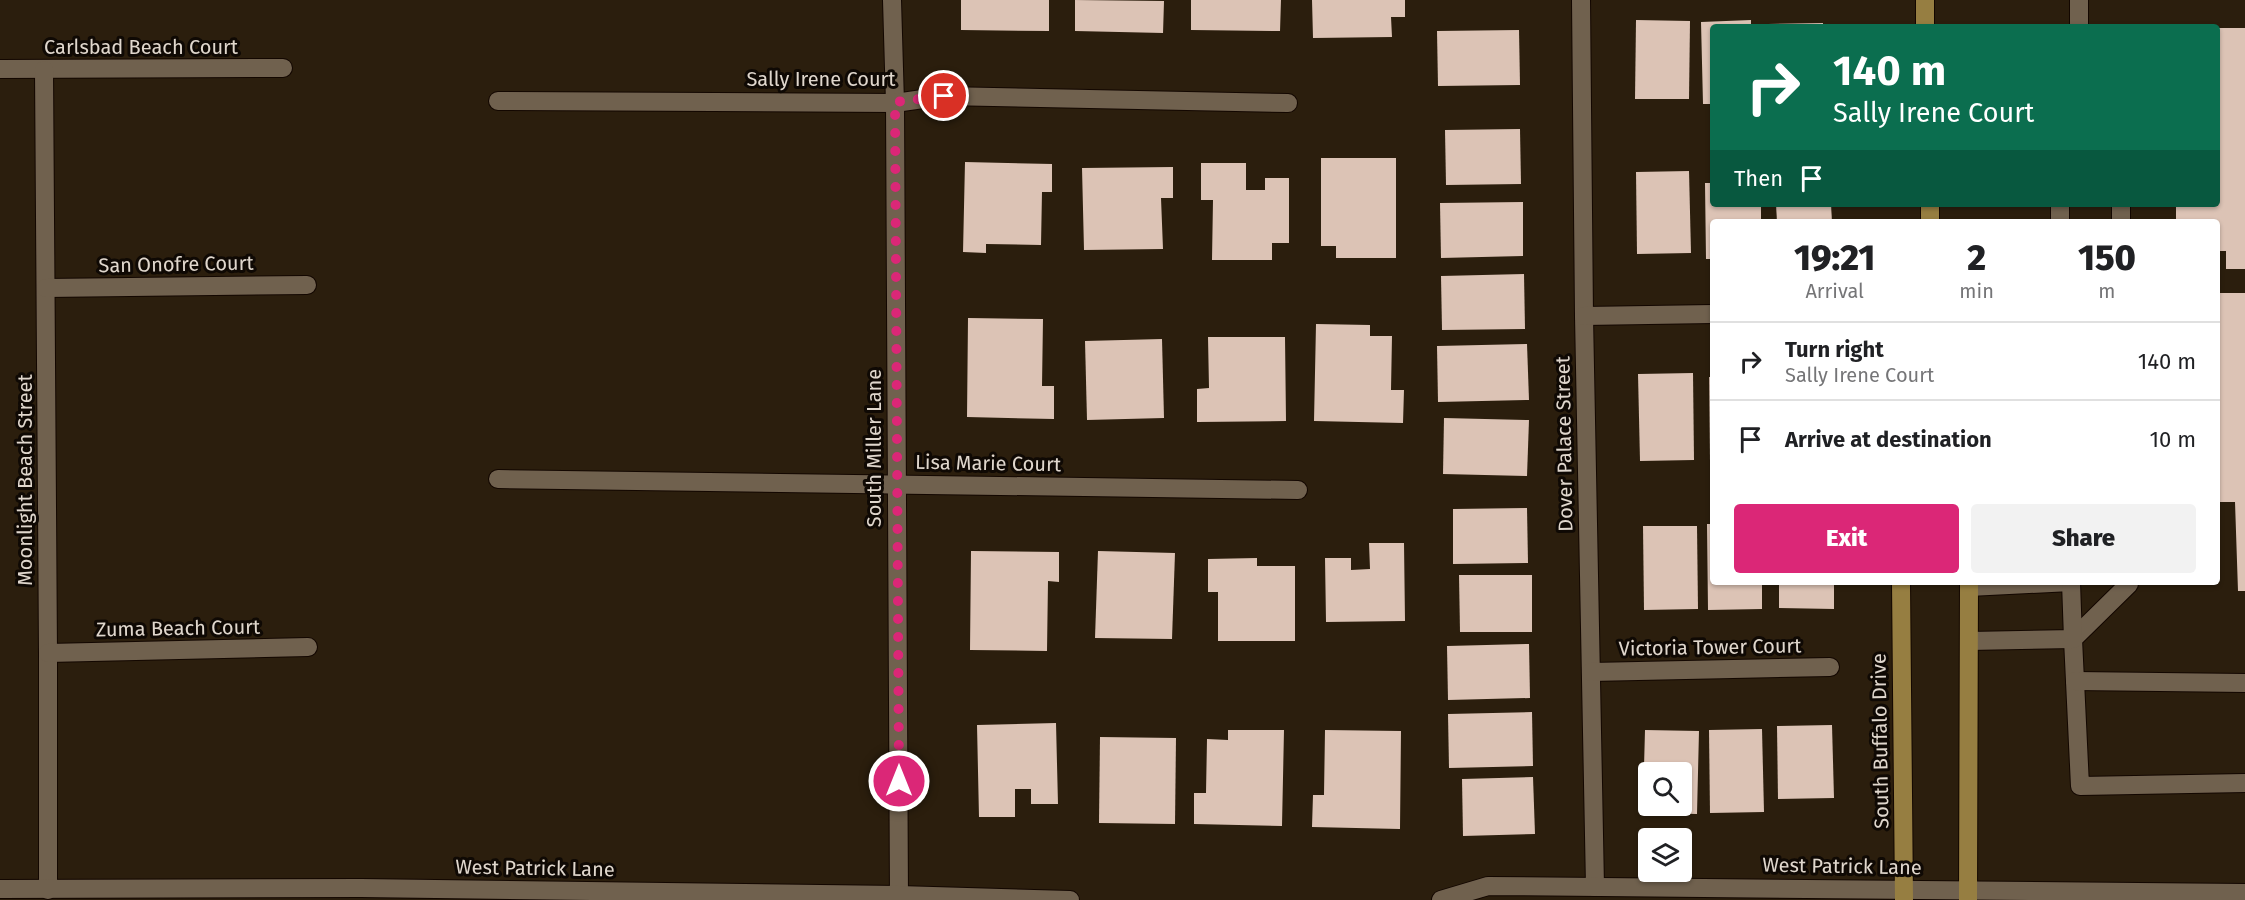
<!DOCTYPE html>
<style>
body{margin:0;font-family:"Fira Sans",sans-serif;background:#f2f2f2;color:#202124;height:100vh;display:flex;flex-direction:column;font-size:22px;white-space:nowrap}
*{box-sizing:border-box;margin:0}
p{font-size:20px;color:#757577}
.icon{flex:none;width:33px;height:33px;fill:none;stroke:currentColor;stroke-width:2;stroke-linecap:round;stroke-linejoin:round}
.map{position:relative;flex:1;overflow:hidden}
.drawer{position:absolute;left:1710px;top:219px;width:510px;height:366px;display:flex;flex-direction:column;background:#fff;border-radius:6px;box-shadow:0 2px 4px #0004}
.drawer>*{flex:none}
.banner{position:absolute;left:1710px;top:24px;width:510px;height:183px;border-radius:6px;box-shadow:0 2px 4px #0004;background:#0b6e4f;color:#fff;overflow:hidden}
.buttons{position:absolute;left:1638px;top:762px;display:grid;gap:12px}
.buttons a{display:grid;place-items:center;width:54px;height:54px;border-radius:6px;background:#fff;box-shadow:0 2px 4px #0004;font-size:30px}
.pin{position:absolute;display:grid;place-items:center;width:51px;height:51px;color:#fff;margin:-26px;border:3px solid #fff;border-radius:50%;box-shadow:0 2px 6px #0007}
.me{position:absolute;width:66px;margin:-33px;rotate:0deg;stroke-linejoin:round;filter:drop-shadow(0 0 4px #0008)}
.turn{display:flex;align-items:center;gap:21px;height:126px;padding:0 24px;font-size:27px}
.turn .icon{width:78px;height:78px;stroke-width:2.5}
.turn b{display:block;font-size:42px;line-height:51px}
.then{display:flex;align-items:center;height:57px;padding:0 24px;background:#0003;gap:12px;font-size:22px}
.eta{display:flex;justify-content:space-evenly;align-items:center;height:102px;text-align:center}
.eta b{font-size:36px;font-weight:800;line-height:42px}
.button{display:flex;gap:12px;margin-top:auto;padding:12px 24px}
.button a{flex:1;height:69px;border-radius:6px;background:#db2777;color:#fff;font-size:24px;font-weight:800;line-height:69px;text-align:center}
.button a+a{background:#f2f2f2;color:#202124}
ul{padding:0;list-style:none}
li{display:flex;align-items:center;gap:18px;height:78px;padding:0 24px;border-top:2px solid #e0e0e0}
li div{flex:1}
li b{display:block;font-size:22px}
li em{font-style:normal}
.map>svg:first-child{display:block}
.building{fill:#dcc3b5}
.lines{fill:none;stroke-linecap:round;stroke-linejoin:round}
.minor-casing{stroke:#130700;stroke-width:20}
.major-casing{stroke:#130700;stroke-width:20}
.minor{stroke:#70614e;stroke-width:18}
.major{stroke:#967e41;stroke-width:18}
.route{stroke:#db2777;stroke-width:10;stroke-dasharray:0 18}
.labels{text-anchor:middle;stroke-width:6;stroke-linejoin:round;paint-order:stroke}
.street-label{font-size:20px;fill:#e0d7cd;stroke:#0f0904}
</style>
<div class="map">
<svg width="2245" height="900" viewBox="0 0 2245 900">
<rect width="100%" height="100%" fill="#2b1e0d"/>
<g class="building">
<polygon points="961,0 1049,0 1049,31 961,30"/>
<polygon points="1075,0 1164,1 1163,33 1075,31"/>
<polygon points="1191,0 1281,0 1280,31 1191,30"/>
<polygon points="1312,0 1405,0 1405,17 1391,17 1392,37 1313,38"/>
<polygon points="1636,20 1690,21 1689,99 1635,99"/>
<polygon points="1751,20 1751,27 1713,27 1713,104 1703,104 1701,22"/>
<polygon points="1823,23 1823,27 1768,27 1768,24"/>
<polygon points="2217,28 2245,28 2245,269 2226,269 2226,251 2217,251 2217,222 2176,221 2176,204 2217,204"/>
<polygon points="1519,30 1520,85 1438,86 1437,31"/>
<polygon points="1520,129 1521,184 1446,185 1445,130"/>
<polygon points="1321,158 1396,158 1396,258 1336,258 1336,246 1321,246"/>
<polygon points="965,162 1052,164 1052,192 1042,192 1041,245 986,244 986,253 963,252"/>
<polygon points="1201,163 1246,163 1246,190 1265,190 1265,178 1289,178 1289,243 1272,243 1272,260 1212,260 1213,200 1201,200"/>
<polygon points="1173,167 1173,198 1161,198 1163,249 1084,250 1082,168"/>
<polygon points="1689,171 1691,253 1637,254 1636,172"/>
<polygon points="1705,183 1713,183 1713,204 1761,204 1761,222 1713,222 1713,259 1706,259"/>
<polygon points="1523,202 1523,256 1441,258 1440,203"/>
<polygon points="1776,204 1831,204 1832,222 1777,222"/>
<polygon points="1524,274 1525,329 1442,330 1441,276"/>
<polygon points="2217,293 2245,293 2245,591 2238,591 2235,502 2217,502"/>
<polygon points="968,318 1043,319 1042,386 1054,386 1054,419 967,417"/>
<polygon points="1316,324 1370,325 1370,336 1392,336 1391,390 1404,390 1403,423 1314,421"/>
<polygon points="1208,337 1285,337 1286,421 1197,422 1197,389 1209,388"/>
<polygon points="1162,339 1164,418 1087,420 1085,341"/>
<polygon points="1527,344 1529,400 1438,402 1437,346"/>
<polygon points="1693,373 1694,460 1640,461 1638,374"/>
<polygon points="1709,377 1713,377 1713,462 1710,462"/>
<polygon points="1444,418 1529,420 1527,476 1443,474"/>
<polygon points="1527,508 1528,563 1453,564 1453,509"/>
<polygon points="1707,524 1713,524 1713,582 1762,582 1762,609 1708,610"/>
<polygon points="1643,526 1697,526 1698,609 1644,610"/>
<polygon points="1369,543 1404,543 1405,621 1326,622 1325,558 1351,558 1351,570 1370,569"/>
<polygon points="971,551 1059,552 1059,582 1048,581 1047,651 970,650"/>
<polygon points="1098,551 1175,553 1172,639 1095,638"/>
<polygon points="1257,558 1257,566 1295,566 1295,641 1218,641 1218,592 1208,592 1208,559"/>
<polygon points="1459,575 1532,575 1532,632 1460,632"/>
<polygon points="1779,582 1834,582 1834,609 1779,608"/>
<polygon points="1529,644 1530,698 1448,700 1447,646"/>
<polygon points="1532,712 1533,766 1449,768 1448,714"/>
<polygon points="1056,723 1058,804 1031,804 1031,789 1015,789 1015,817 979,817 977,725"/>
<polygon points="1832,725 1834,798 1778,799 1777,726"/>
<polygon points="1762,729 1764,812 1710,813 1709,730"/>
<polygon points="1228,730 1284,730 1282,826 1194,824 1194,793 1206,793 1207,739 1228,740"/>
<polygon points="1325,730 1401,731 1400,829 1312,827 1313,795 1324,795"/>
<polygon points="1645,730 1699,731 1697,814 1649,813 1649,806 1682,806 1682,772 1648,772 1648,805 1643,805"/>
<polygon points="1100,737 1176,738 1175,824 1099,823"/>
<polygon points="1533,777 1535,834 1463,836 1462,779"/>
</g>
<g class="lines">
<defs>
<g id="minor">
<polyline points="892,0 895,103 899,900"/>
<polyline points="1581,0 1584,316 1595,887"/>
<polyline points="2079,0 2079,27"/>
<polyline points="0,69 283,68"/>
<polyline points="44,70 48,653 48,890"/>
<polyline points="498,101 895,103 944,96 1288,103"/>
<polyline points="2060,204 2060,222"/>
<polyline points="2121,204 2121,222"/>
<polyline points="46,288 307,285"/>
<polyline points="1584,316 1713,314"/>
<polyline points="498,479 1298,490"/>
<polyline points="2129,582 2129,584 2073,639 2080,786 2245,783"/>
<polyline points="1969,587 2071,582"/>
<polyline points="1969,641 2073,639 2071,582"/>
<polyline points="48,653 308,647"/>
<polyline points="1591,672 1830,667"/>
<polyline points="2075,681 2245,683"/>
<polyline points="0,889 361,888 899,895 1070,900"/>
<polyline points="1441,900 1488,886 2245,893"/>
</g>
<g id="major">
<polyline points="1925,0 1925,27"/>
<polyline points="1930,204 1930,222"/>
<polyline points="1901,582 1904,900"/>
<polyline points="1968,900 1969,582"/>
</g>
</defs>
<use href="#minor" class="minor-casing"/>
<use href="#major" class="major-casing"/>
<use href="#minor" class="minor"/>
<use href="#major" class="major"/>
</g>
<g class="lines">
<polyline class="route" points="899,781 895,102 944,96"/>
</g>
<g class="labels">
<g class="street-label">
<text x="141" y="54">Carlsbad Beach Court</text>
<text x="821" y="86">Sally Irene Court</text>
<text transform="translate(176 264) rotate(-1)" y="7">San Onofre Court</text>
<text transform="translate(1564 444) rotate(-91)" y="7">Dover Palace Street</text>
<text transform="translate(874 448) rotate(-90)" y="7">South Miller Lane</text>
<text transform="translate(988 463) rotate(1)" y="7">Lisa Marie Court</text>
<text transform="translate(25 480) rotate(-90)" y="7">Moonlight Beach Street</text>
<text transform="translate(178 628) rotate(-1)" y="7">Zuma Beach Court</text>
<text transform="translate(1710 647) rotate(-1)" y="7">Victoria Tower Court</text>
<text transform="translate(1880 741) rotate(-91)" y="7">South Buffalo Drive</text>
<text transform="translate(1842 866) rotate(1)" y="7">West Patrick Lane</text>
<text transform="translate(535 868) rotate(1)" y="7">West Patrick Lane</text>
</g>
</g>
</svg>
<div class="buttons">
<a><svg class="icon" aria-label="search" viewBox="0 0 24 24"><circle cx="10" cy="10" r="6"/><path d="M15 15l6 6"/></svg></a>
<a><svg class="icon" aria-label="layers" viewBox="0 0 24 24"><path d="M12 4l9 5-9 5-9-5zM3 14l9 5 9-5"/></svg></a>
</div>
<div class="pin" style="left:944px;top:96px;background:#d93025"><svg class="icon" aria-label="arrive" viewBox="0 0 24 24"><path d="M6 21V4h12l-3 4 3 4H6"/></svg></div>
<svg class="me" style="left:899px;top:781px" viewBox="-20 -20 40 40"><circle r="17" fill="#db2777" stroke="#fff" stroke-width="3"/><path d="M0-11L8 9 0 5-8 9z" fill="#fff"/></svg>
<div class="banner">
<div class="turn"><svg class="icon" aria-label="right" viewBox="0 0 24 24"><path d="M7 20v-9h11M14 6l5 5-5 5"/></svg><div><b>140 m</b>Sally Irene Court</div></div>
<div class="then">Then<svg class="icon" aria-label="arrive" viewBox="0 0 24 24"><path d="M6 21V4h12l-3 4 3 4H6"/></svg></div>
</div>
<section class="drawer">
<div class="eta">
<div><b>19:21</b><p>Arrival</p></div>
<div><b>2</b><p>min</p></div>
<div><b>150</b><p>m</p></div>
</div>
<ul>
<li><svg class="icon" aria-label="right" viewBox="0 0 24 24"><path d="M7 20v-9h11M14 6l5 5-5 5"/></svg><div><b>Turn right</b><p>Sally Irene Court</p></div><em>140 m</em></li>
<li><svg class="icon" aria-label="arrive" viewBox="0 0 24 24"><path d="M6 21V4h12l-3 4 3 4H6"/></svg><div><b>Arrive at destination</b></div><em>10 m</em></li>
</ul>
<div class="button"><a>Exit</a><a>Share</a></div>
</section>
</div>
